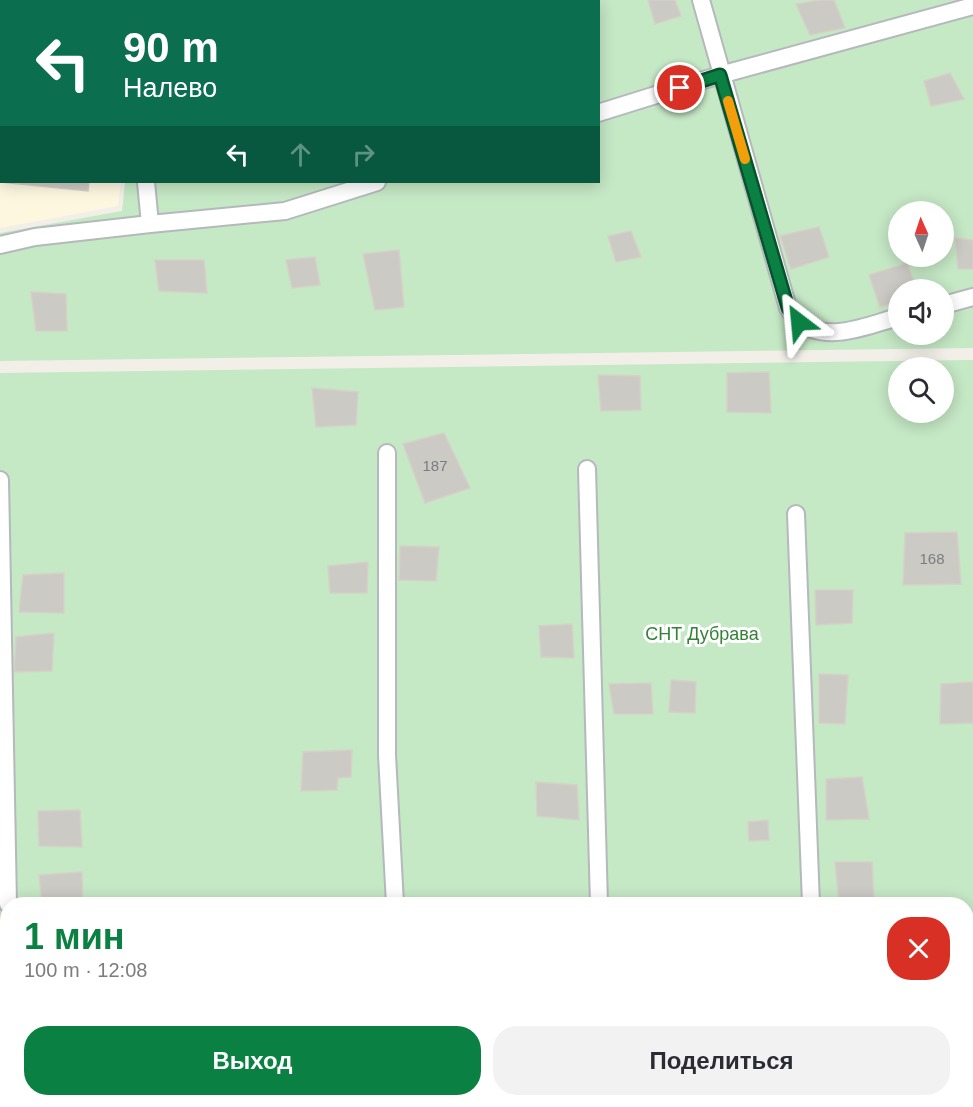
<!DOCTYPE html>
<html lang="ru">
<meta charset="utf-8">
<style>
body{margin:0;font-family:Helvetica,sans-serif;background:#f2f2f3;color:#2b2b33;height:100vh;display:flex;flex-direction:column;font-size:22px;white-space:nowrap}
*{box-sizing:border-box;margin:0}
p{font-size:20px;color:#7c7c81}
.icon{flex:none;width:33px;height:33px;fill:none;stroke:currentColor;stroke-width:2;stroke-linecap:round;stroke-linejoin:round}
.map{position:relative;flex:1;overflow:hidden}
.side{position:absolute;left:0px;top:897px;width:974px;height:210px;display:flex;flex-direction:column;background:#fff;border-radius:24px 24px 0 0;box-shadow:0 3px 15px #0003}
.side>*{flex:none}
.hud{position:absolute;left:0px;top:0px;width:600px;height:183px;box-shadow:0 3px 15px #0003;background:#0b6e4f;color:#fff;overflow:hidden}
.needle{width:39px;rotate:357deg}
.fabs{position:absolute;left:888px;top:201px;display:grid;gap:12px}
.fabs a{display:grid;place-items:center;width:66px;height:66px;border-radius:50%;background:#fff;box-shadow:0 3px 15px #0003;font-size:30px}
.pin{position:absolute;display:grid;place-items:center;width:51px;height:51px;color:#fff;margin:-26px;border:3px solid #fff;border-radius:50%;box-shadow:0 2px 6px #0007}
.me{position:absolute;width:66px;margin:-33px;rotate:331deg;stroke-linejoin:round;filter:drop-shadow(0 0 4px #0008)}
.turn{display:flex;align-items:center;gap:21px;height:126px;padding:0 24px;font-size:27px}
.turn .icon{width:78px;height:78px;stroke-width:2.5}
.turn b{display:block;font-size:42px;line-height:51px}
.lanes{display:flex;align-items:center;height:57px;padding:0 24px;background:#0003;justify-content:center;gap:30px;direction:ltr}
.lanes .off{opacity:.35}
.round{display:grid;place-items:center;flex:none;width:63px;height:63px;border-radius:24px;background:#f2f2f3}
.headline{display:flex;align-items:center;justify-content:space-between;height:102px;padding:0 24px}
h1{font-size:36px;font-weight:800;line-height:45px;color:#0b8043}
.action{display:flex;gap:12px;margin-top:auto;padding:12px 24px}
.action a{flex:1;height:69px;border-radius:24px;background:#0b8043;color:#fff;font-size:24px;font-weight:800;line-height:69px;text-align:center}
.action a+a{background:#f2f2f3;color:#2b2b33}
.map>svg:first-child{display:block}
.commercial{fill:#fef7e0}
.green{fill:#c5e8c5;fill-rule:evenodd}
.building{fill:#cccac5;stroke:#d6d1c6;stroke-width:1.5}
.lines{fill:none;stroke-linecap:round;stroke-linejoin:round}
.minor-casing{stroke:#b5b8bc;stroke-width:20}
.minor{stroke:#fff;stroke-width:16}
.route-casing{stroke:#07532c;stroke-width:15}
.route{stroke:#0b8043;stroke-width:10}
.slow{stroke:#f59e0b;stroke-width:10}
.labels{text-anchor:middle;stroke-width:6;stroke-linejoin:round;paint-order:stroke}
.number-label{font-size:15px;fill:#7a7d7f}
.park-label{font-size:18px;fill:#348238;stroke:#fff}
</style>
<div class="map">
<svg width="973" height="1107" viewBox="0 0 973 1107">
<rect width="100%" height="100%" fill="#f1efe8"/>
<polygon class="commercial" points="0,0 137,0 2,2 2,182 121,182 118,206 0,228"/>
<g class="green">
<path d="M142 0H973V348L0 361V233L122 211 125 182H598V2L142 1ZM898 212H944V256H898ZM898 290H944V334H898Z"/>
<path d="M973 360V1107H0V373ZM898 368H944V412H898ZM8 904H966V1100H8Z"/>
</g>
<g class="building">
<polygon points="0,0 112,0 2,2 2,182 89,182 88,191 0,182"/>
<polygon points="648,0 675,0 681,16 655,24"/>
<polygon points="821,0 834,0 845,28 810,35 796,4"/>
<polygon points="950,73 964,99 931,106 924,81"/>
<polygon points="819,227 829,257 791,269 780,236"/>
<polygon points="631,231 641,257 616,262 608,236"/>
<polygon points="955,238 973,240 973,269 958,269"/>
<polygon points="399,250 404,307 375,310 363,254"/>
<polygon points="315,257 320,285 292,288 286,260"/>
<polygon points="155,260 204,260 207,293 159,291"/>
<polygon points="907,263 917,290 898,290 898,302 880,307 869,275"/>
<polygon points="31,292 66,294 67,331 36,331"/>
<polygon points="769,372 771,413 727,412 727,373"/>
<polygon points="598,375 640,376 641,410 601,411"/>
<polygon points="312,388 358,392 356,425 316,427"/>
<polygon points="444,433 470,488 425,503 403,444"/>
<polygon points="957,532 961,584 903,585 905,533"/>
<polygon points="400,546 439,547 436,581 399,580"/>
<polygon points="368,562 367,593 330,593 328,566"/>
<polygon points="64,573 64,613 19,612 23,575"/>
<polygon points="815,590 853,590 852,623 816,625"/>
<polygon points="572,624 574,658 541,657 539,626"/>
<polygon points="54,633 52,671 14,672 16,637"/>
<polygon points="819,674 848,675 845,724 819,723"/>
<polygon points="671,680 696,682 695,713 669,712"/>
<polygon points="973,682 973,723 940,724 941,684"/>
<polygon points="651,683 653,714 614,714 609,684"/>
<polygon points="352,750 351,777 338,778 337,790 301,791 303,752"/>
<polygon points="862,777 869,819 826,820 826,779"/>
<polygon points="536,782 577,785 579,820 537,816"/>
<polygon points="80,810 82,847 39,846 38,811"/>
<polygon points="768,820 769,840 749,841 748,822"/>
<polygon points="835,862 872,862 874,903 839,903"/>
<polygon points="82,872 83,903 42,904 39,875"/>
<polygon points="966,949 973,949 973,993 966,992"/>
<polygon points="829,1100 865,1100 864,1107 829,1107"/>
</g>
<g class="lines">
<defs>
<g id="minor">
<polyline points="428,0 428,2"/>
<path d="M701 0 788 308C791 312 795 319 800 322 827 344 869 325 898 317"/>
<polyline points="150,2 150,0"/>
<polyline points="598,113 720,75 973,6"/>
<polyline points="146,182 150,224"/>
<polyline points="0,245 35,237 150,224 285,211 377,182"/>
<polyline points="944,305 973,297"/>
<polyline points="387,453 387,755 395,904"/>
<polyline points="587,469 599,904"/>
<polyline points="0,480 8,904"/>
<polyline points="796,514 811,904"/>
<polyline points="966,1025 973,1025"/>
<polyline points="0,1042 8,1042"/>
<polyline points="189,1100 190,1107"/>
<polyline points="403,1100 403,1107"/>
<polyline points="605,1100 605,1107"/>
<polyline points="817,1100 817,1107"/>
</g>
</defs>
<use href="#minor" class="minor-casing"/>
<use href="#minor" class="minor"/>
</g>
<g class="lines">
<defs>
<polyline id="route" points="680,88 720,75 788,308 799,322"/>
</defs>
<use href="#route" class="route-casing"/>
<use href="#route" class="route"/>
<polyline class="slow" points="728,101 745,159"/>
</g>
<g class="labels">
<g class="number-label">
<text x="435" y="471">187</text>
<text x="932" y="564">168</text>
</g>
<g class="park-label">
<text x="702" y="640">СНТ Дубрава</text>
</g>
</g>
</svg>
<div class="fabs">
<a><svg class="needle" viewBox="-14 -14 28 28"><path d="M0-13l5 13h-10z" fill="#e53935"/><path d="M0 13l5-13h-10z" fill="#7c7c81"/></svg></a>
<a><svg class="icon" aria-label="sound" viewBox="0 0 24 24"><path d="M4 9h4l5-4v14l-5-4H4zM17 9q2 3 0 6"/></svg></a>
<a><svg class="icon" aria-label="search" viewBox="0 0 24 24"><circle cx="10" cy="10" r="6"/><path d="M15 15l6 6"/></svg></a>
</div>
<div class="pin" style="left:680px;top:88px;background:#d93025"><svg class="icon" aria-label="arrive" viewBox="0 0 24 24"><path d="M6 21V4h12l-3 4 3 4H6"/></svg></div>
<svg class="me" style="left:799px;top:322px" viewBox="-20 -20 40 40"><path d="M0-17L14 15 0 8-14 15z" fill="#0b8043" stroke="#fff" stroke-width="4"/></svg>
<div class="hud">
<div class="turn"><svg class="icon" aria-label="left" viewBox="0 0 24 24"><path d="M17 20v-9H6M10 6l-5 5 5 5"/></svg><div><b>90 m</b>Налево</div></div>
<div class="lanes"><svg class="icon" aria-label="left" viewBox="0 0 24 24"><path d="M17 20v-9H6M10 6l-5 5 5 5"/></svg><svg class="icon off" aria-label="ahead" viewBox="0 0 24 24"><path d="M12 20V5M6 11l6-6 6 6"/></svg><svg class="icon off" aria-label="right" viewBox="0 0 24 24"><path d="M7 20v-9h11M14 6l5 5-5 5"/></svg></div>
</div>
<section class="side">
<div class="headline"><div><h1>1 мин</h1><p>100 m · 12:08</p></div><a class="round" style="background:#d93025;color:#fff"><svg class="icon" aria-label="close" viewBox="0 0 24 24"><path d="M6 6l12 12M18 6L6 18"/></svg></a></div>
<div class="action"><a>Выход</a><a>Поделиться</a></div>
</section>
</div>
